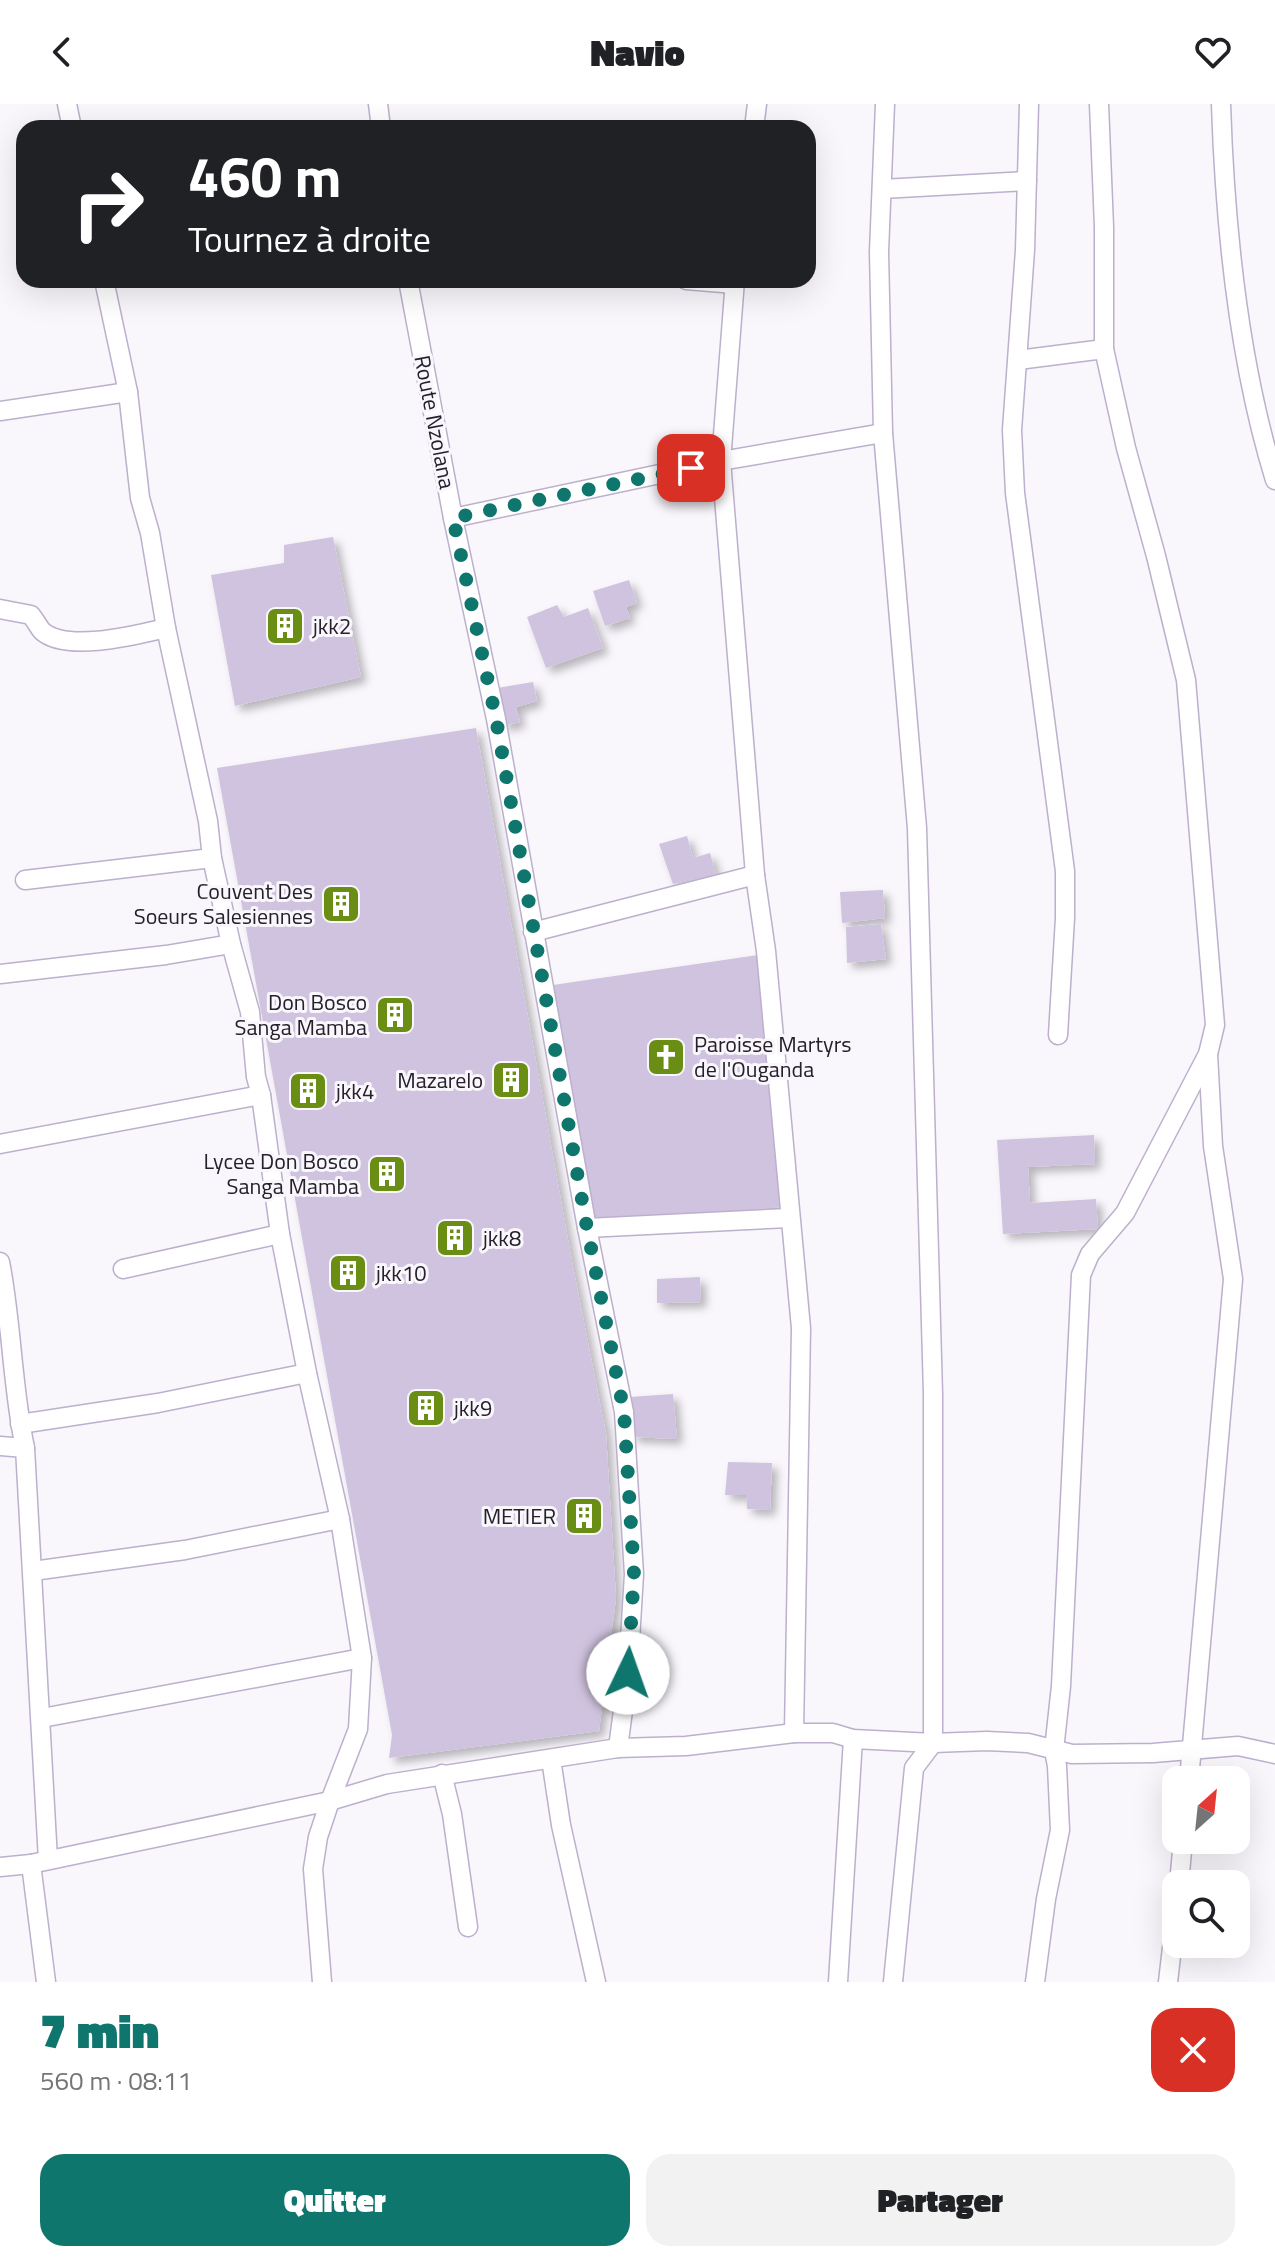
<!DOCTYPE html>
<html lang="fr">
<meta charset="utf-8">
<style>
body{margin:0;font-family:"Titillium Web",sans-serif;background:#f2f2f2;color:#202124;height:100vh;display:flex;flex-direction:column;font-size:30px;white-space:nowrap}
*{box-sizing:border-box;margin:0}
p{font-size:26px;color:#757577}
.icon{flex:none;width:44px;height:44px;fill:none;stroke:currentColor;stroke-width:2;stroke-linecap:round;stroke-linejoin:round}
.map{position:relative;height:1878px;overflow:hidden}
.sheet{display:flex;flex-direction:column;background:#fff;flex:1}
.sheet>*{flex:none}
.guide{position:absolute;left:16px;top:16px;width:800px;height:168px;border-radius:24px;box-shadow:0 8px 32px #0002;background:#202124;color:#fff;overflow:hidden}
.needle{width:52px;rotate:27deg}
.fabs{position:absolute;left:1162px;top:1662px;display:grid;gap:16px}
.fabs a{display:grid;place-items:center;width:88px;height:88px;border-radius:16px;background:#fff;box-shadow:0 8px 32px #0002;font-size:40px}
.pin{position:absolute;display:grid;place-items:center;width:68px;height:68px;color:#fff;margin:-34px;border-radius:16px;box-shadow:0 4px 12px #0006}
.me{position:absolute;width:88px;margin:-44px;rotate:3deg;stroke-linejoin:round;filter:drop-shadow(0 0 6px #0008)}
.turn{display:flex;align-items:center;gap:28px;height:168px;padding:0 40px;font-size:36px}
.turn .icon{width:104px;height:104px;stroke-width:2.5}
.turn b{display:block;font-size:56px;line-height:68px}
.round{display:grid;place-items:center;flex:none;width:84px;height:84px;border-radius:24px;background:#f2f2f2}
.headline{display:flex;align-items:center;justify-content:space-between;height:136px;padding:0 40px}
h1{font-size:48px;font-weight:800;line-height:60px;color:#0f766e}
.button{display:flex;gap:16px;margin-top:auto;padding:16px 40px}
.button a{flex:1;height:92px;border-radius:24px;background:#0f766e;color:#fff;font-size:32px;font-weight:800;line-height:92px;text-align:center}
.button a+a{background:#f2f2f2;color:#202124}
header{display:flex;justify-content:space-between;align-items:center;height:104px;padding:0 40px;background:#fff;font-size:36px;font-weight:800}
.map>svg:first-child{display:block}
.building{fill:#d0c3df;filter:url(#shadow)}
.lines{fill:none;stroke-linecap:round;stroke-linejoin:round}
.minor-casing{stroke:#bcb0cc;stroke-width:21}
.minor{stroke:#fff;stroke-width:18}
.route{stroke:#0f766e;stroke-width:14;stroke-dasharray:0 25.2}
.labels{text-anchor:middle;stroke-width:6;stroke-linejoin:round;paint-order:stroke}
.street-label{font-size:22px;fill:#25202a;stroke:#f9f6fc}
.poi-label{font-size:22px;fill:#25202a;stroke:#f9f6fc;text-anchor:start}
</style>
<header><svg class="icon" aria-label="back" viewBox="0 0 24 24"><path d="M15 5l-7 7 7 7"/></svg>Navio<svg class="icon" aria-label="heart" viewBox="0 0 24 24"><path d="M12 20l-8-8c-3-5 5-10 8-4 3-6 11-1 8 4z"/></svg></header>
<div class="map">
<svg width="1275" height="1878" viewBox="0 0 1275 1878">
<defs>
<filter id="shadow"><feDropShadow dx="5.5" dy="5.5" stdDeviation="4" flood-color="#0004"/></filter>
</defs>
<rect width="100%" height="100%" fill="#f9f6fc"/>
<g class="building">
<polygon points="333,433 361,573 235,602 211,471 284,459 284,441"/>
<polygon points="629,476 637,499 626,503 630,514 605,522 593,487"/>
<polygon points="557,501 564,513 588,504 603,544 546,564 527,513"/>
<polygon points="533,578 537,597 516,603 520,618 503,622 497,584"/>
<polygon points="476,624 572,1158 606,1330 616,1494 599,1627 389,1654 392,1631 217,664"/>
<polygon points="687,732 693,754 710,749 716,771 673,780 659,740"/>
<polygon points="883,786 885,814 842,819 840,788"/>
<polygon points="881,820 886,855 847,859 846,823"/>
<polygon points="758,851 782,1103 591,1119 553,881"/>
<polygon points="1094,1031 1095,1060 1028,1063 1030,1099 1096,1095 1098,1125 1003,1130 997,1036"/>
<polygon points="700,1173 701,1198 657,1199 657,1175"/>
<polygon points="673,1290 677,1335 632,1333 629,1293"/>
<polygon points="728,1358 772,1359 770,1406 747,1405 746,1391 725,1391"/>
</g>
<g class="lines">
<defs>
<g id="minor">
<polyline points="67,0 72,24"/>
<polyline points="378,0 381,24"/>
<polyline points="885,0 879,148 883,329 917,724 933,1290 933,1639 914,1664 893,1878"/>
<polyline points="1029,0 1025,146 1012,326 1015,389 1065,767 1065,814 1058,931"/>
<path d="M1221 0C1225 125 1238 256 1275 376"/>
<polyline points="754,24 757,0"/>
<polyline points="882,85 1027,77"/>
<polyline points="104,176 128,288 140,394 150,429 166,524 208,717 212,754 231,840 250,908 256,973 261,991 280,1130 307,1269 340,1415 362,1554 358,1625 330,1697 318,1733 313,1765 322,1878"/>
<polyline points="408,176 453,414 496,615 587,1124 624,1308 634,1470 628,1569 618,1644"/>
<polyline points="686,176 735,180"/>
<polyline points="735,176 721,357 755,771 766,847 801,1224 794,1629"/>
<polyline points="1018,256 1104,245"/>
<polyline points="0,307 128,288"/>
<polyline points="453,414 721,357 883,329"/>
<path d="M0 505 31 511C35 516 38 522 42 527 67 549 136 531 166 524"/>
<polyline points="25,776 212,754"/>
<polyline points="533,828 755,771"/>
<polyline points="0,870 166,851 231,840"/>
<polyline points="0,1040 261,991"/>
<polyline points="587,1124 789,1114"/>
<path d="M0 1158C12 1219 12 1283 25 1344L48 1756"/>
<polyline points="123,1165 280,1130"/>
<polyline points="20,1320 158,1299 307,1269"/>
<polyline points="0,1342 25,1344"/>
<polyline points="33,1467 185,1446 340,1415"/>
<polyline points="42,1614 362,1554"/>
<polyline points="551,1655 561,1721 596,1878"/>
<polyline points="442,1670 452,1710 468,1823"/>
<polyline points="1189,1676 1233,1175 1213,1042 1208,950"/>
<polyline points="31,1760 46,1878"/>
<polyline points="0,1763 31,1760 330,1697 387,1680 618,1644 686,1642 794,1629 833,1629 853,1635 933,1639 987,1637 1028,1639 1072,1650 1153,1649 1238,1642 1275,1650"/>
<polyline points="1179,1780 1183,1736"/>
<polyline points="838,1878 853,1635"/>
<polyline points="1035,1878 1046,1795 1060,1726 1057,1662 1054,1646 1061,1582 1081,1171 1090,1150 1125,1109 1208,950 1215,921 1186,576 1156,452 1126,344 1104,245 1104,123 1099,0"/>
<polyline points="1168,1878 1176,1809"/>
</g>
</defs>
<use href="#minor" class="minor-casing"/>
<use href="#minor" class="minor"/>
</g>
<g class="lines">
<polyline class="route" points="628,1569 634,1470 624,1308 587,1124 496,615 453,414 691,364"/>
</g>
<defs>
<symbol id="building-square" viewBox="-11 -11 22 22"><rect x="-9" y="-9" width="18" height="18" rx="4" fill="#6a8d14" stroke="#f9f6fc"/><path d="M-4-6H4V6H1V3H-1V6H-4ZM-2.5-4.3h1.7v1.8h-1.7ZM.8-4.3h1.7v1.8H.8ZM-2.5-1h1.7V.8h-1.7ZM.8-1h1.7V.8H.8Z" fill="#fff"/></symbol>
<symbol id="church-square" viewBox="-11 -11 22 22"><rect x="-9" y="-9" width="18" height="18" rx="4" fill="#6a8d14" stroke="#f9f6fc"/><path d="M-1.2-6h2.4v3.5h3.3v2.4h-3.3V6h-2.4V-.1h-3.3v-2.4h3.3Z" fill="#fff"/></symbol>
</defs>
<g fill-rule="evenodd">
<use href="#building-square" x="263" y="500" width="44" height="44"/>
<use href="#building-square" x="319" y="778" width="44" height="44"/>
<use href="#building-square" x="373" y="889" width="44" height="44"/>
<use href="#church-square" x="644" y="931" width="44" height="44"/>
<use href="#building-square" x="489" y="954" width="44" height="44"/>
<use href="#building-square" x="286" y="965" width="44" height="44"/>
<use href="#building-square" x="365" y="1048" width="44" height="44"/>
<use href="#building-square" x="433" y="1112" width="44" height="44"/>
<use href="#building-square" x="326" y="1147" width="44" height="44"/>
<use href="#building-square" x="404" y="1282" width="44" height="44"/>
<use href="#building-square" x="562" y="1390" width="44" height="44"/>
</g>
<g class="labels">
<g class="street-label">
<text transform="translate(435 318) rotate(79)" y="8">Route Nzolana</text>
</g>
<g class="poi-label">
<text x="313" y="530">jkk2</text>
<text x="313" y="795" text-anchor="end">Couvent Des<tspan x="313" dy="25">Soeurs Salesiennes</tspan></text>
<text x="367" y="906" text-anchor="end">Don Bosco<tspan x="367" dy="25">Sanga Mamba</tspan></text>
<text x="694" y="948">Paroisse Martyrs<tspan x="694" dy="25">de l'Ouganda</tspan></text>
<text x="483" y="984" text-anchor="end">Mazarelo</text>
<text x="336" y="995">jkk4</text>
<text x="359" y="1065" text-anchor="end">Lycee Don Bosco<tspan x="359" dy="25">Sanga Mamba</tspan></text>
<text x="483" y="1142">jkk8</text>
<text x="376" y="1177">jkk10</text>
<text x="454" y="1312">jkk9</text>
<text x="556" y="1420" text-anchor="end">METIER</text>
</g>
</g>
</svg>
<div class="fabs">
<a><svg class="needle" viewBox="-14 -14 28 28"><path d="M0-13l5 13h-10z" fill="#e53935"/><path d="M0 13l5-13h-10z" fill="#757577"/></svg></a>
<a><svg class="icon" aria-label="search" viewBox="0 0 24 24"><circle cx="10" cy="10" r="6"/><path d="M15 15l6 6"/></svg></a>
</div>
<div class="pin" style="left:691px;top:364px;background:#d93025"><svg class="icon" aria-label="arrive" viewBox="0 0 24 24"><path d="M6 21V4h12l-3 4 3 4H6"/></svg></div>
<svg class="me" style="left:628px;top:1569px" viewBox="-20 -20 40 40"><circle r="19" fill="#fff"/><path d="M0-13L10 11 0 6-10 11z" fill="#0f766e"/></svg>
<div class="guide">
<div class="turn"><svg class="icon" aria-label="right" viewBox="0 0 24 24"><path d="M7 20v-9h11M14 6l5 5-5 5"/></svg><div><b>460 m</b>Tournez à droite</div></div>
</div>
</div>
<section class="sheet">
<div class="headline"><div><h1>7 min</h1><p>560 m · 08:11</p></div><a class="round" style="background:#d93025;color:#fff"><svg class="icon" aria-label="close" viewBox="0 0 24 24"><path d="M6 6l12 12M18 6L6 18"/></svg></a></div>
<div class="button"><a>Quitter</a><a>Partager</a></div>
</section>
